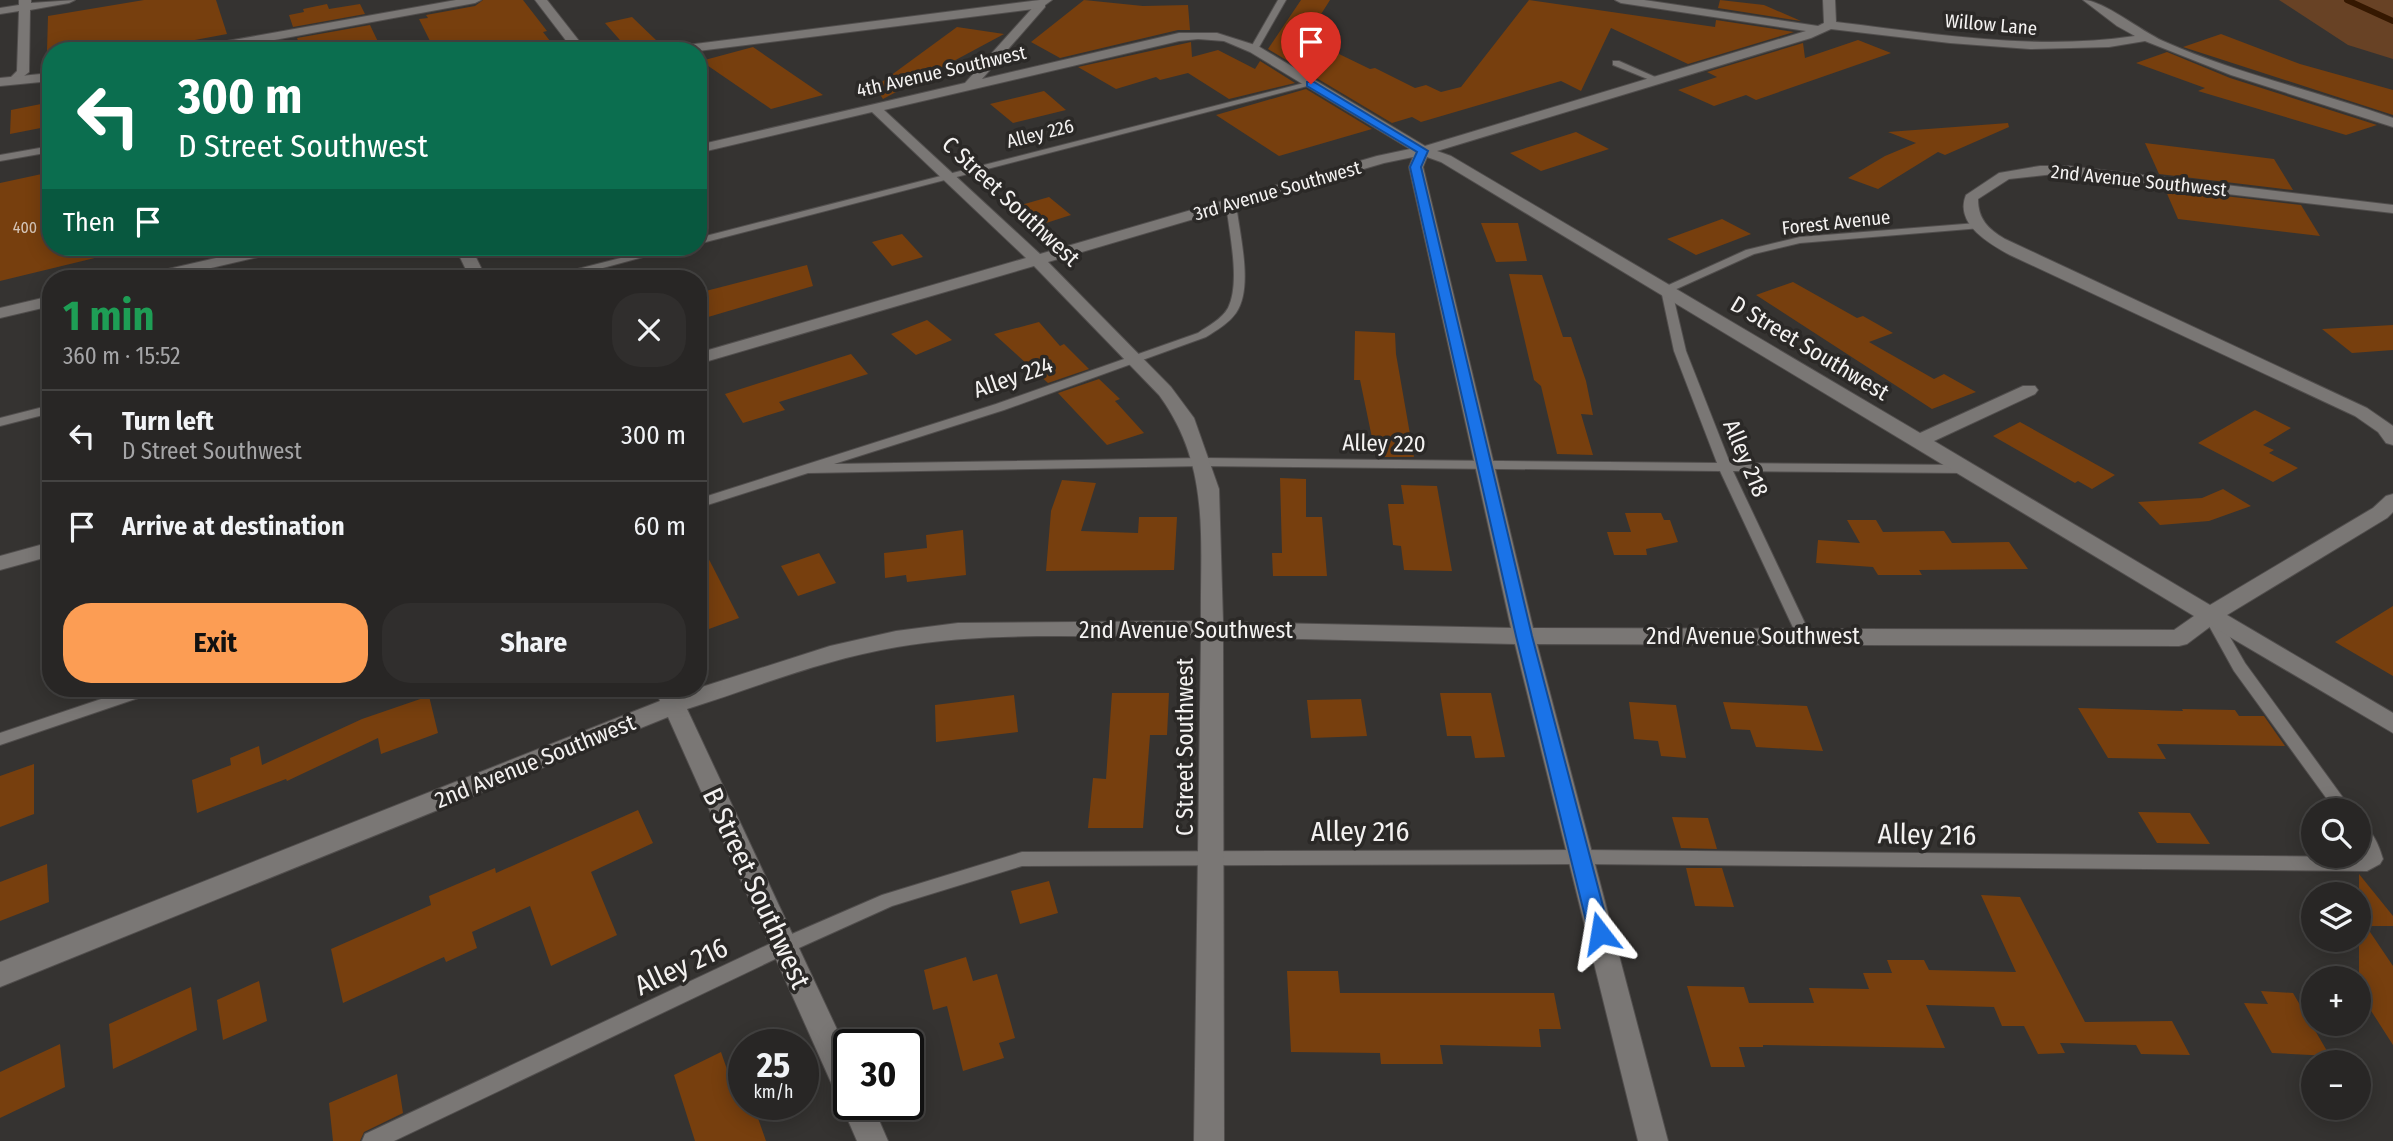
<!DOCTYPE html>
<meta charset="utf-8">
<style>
body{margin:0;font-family:"Fira Sans Condensed",sans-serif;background:#302e2d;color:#f1f3f6;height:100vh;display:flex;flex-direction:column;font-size:26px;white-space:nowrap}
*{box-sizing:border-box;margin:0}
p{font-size:23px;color:#a5a5a7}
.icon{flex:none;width:38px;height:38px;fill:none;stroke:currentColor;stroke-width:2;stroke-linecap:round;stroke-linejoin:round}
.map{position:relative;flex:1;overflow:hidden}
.side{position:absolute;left:42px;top:270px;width:665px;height:427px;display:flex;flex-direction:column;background:#282625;border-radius:28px;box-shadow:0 4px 18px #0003,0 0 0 2px #444342}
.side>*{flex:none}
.banner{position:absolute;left:42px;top:42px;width:665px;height:214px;border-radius:28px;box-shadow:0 4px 18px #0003,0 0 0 2px #444342;background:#0b6e4f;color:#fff;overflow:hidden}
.tools{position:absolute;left:2301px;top:798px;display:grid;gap:14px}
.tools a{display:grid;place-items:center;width:70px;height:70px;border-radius:50%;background:#282625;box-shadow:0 4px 18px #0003,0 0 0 2px #444342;font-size:35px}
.speed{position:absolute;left:728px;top:1029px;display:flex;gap:14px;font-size:35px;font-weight:700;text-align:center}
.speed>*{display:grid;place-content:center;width:91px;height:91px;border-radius:50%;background:#282625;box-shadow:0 4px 18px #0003,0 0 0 2px #444342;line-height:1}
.speed small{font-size:18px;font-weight:400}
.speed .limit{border:4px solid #111;border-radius:10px;background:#fff;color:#111}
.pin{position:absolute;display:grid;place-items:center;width:60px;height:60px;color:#fff;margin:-72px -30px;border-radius:50% 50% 50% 0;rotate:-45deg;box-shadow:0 0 7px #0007}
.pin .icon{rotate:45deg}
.me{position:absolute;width:77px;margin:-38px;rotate:346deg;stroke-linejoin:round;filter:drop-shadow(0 0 5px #0008)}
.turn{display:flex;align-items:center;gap:24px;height:147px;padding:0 21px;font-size:32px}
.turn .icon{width:91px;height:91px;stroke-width:2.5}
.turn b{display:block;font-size:49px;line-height:60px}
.then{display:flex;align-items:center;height:66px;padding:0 21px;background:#0003;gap:14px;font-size:26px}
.round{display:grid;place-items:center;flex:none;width:74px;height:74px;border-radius:28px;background:#302e2d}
.headline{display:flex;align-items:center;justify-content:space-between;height:119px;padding:0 21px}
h1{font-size:42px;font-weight:700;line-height:52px;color:#1e9e55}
.action{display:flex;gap:14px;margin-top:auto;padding:14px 21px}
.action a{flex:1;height:80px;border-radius:28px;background:#fc9d54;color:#111;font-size:28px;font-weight:700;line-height:80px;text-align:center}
.action a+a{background:#302e2d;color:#f1f3f6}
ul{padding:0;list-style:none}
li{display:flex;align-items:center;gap:21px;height:91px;padding:0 21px;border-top:2px solid #444342}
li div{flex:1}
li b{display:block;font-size:26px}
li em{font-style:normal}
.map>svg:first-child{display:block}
.green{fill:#684225}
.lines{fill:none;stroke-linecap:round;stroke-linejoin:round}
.stream{stroke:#351801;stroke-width:6}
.building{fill:#773f0e}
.service-casing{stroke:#514e4d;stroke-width:2}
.minor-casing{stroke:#514e4d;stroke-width:2}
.tertiary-casing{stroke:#514e4d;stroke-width:2}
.service{fill:#7a7775;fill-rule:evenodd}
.minor{fill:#7a7775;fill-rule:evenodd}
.tertiary{fill:#7a7775;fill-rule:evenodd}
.route{fill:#1a73e8;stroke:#114b97;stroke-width:2}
.labels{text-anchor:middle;stroke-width:7;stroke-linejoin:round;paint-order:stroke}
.far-number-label{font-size:16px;fill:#d5c5b8}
.far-street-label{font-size:19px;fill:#f4f2f1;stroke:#2b2927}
.street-label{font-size:23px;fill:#f4f2f1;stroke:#2b2927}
.near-street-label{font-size:28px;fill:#f4f2f1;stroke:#2b2927}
</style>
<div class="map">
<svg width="2393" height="1141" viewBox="0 0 2393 1141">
<rect width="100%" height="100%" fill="#353331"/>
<polygon class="green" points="2279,0 2393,0 2393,59 2348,45"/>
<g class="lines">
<polyline class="stream" points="2347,0 2393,21"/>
</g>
<g class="building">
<polygon points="144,0 216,0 227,34 136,51 47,51 48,16"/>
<polygon points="483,0 523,0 547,31 543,32 554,46 530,51 435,51 419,19 428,18 426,15 475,6"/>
<polygon points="1084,0 1143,6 1188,5 1190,30 1178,30 1060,58 1031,42"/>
<polygon points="1301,0 1330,0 1306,38 1370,69 1375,68 1415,88 1426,85 1441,92 1461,87 1529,0 1715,27 1716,20 1794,32 1688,64 1611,28 1581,91 1561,81 1421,122 1412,117 1392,123 1268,49"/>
<polygon points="1720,0 1764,5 1801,21 1718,8"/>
<polygon points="327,4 329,9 360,4 365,14 293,27 289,15 304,12 303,9"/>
<polygon points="632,17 657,41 626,47 605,23"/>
<polygon points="370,25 380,46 357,51 342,51 339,47 302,51 297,38"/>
<polygon points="957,27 1004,34 883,99 875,87"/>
<polygon points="2221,34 2300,64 2393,90 2393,115 2183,47"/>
<polygon points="1858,40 1891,53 1756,100 1746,95 1714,106 1678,90 1717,77 1707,72 1803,43 1805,58"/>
<polygon points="1191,42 1192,57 1218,50 1255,69 1260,61 1295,83 1229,99 1188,73 1160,80 1156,77 1116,89 1078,67"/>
<polygon points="753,47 823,95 771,109 701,61"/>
<polygon points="2167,52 2230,78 2377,125 2346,135 2198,91 2205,88 2136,63"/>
<polygon points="1306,89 1372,129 1279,156 1216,115"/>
<polygon points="1044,91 1066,110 1013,123 990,104"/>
<polygon points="51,102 51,126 10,134 11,110"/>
<polygon points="2008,123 2009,127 1945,155 1938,152 1878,189 1848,178 1885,156 1916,143 1888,132"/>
<polygon points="1576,132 1609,149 1541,171 1510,153"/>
<polygon points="2145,143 2274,159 2293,190 2159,174"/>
<polygon points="51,172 51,247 102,247 103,256 0,281 0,183"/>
<polygon points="2165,189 2301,205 2320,236 2178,219"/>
<polygon points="1049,197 1071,215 1043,224 1021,205"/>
<polygon points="1722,219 1751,234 1696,255 1667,239"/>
<polygon points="1481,223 1518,223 1527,261 1496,262"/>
<polygon points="902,234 923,257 892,266 872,242"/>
<polygon points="807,265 813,286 698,320 698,293"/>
<polygon points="1509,274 1542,275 1563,337 1571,337 1586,381 1593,415 1581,414 1593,455 1557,454 1541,386 1534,380"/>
<polygon points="1793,282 1857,318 1863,316 1893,333 1869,342 1934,379 1944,374 1976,392 1932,409 1756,295"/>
<polygon points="927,320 952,340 916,355 891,334"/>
<polygon points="1039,322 1060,346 1064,344 1089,369 1048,383 994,334"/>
<polygon points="2393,325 2393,350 2352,353 2322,329"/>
<polygon points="1355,331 1395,333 1396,354 1414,457 1376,457 1360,380 1354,380"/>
<polygon points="851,354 868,374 779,402 785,410 743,423 725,394"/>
<polygon points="1099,379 1120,399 1115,401 1144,433 1107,445 1058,393"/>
<polygon points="2255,410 2291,428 2263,445 2274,450 2269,453 2298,468 2273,482 2198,443"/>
<polygon points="2020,422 2081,456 2115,475 2092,489 2078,481 2075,483 1993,436"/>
<polygon points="1280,478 1306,479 1306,517 1322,517 1327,576 1273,576 1272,553 1282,553"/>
<polygon points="1062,480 1096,483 1081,531 1138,533 1139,517 1177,517 1174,570 1046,571 1051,511"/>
<polygon points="1401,485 1437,486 1452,571 1404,570 1401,546 1393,545 1388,504 1404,504"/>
<polygon points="2223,489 2251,506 2209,521 2160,525 2138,502 2202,498"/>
<polygon points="1625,513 1661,513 1664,520 1670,520 1678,542 1646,549 1647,555 1614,555 1607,532 1631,532"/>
<polygon points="1847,520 1876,520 1883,532 1944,531 1952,543 2009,542 2028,569 1919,570 1922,575 1878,575 1873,567 1816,563 1818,540 1860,543"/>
<polygon points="963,530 966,575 907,582 906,575 885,578 884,553 927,548 926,535"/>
<polygon points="698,538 739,618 698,633"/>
<polygon points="819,553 836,583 798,596 781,566"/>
<polygon points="2393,606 2393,676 2335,642"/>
<polygon points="1112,693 1169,693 1167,735 1150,735 1143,828 1088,828 1093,778 1106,779"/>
<polygon points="1440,693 1491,693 1505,757 1475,758 1471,736 1447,736"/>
<polygon points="1014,695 1018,732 936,742 935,705"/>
<polygon points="429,696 438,733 381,754 378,738 287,781 286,779 197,813 192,780 231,765 230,758 259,746 262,765 362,719"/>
<polygon points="1361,699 1367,736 1311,738 1307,700"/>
<polygon points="1629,702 1676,705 1686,758 1661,756 1658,741 1634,739"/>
<polygon points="1723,702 1807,706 1823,751 1756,747 1750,730 1731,729"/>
<polygon points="2078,708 2183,711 2182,709 2235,710 2239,716 2264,716 2285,746 2157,744 2166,759 2108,758"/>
<polygon points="34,764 34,814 0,827 0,776"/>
<polygon points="638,810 653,843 591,872 617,935 551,966 530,906 472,932 477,948 446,962 444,957 343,1003 331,949 431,905 429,896 495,868 496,873"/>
<polygon points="2138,812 2190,813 2210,844 2157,843"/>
<polygon points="1672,817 1708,818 1717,849 1681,848"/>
<polygon points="47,864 49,902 0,921 0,882"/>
<polygon points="1686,868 1722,868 1734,907 1695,906"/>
<polygon points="2359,874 2393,916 2393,926 2366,926 2393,966 2393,1045 2359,992"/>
<polygon points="1049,881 1058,913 1020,924 1011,891"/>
<polygon points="1981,895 2020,897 2085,1022 2172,1021 2190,1055 2141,1054 2136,1045 2060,1043 2065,1053 2038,1054 2024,1026 2002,1026 1994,1007 1926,1005 1945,1048 1763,1045 1763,1047 1739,1047 1745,1067 1711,1067 1687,986 1744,987 1749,1003 1814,1003 1809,988 1869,989 1863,973 1892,973 1887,960 1924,960 1929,970 2016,972"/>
<polygon points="966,957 973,981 997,974 1015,1038 999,1043 1004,1058 963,1071 947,1006 933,1010 924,970"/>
<polygon points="1287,971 1338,971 1340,993 1554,993 1561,1029 1539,1029 1541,1047 1440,1045 1443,1064 1381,1064 1380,1053 1291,1052"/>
<polygon points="259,981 267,1021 223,1040 217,1000"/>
<polygon points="191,987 197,1030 113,1069 109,1024"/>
<polygon points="2261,991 2293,993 2330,1056 2272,1053 2244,1003 2268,1004"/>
<polygon points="60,1044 65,1087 0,1118 0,1072"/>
<polygon points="721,1052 739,1104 753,1104 766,1141 695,1141 674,1075"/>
<polygon points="397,1074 403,1113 364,1132 360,1141 333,1141 329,1103"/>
</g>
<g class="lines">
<defs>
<g id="service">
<polygon points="1278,0 1286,0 1258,49 1251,51 1250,49"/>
<polygon points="1613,61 1619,61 1662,80 1655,82 1613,65"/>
<polygon points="1308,82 1315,84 698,244 698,238"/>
<polygon points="51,146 51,152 0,161 0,155"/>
<path d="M1231 200 1236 203C1239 233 1254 287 1236 313 1228 324 1217 330 1206 337L1004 410 834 464 1202 458 1717 463 1674 351 1661 290 1662 288 1746 250 1800 237 1977 223 1982 226 1981 228 1800 243 1754 254 1672 291 1686 351 1730 463 1966 465 1972 469 1966 473 1733 471 1811 636 1809 640H1799L1797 636 1720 471 1202 466 808 473 698 508V499L996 404 1198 333C1208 326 1222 319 1228 308 1241 282 1229 232 1226 203Z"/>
<polygon points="664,247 680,247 566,278 549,278 550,276"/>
<polygon points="51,405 51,413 0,426 0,418"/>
<polygon points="2210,610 2215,611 2245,663 2352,810 2335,810 2234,671 2203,615"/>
<polygon points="134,688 159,688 156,692 0,745 0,733"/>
<path d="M2359 824C2373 829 2379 846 2383 859L2380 864 2367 871 1580 864 1022 866 892 906 790 952 394 1141H362L365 1134 778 940 882 895 1022 852 1580 850 2364 857 2363 849 2359 844Z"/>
</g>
<g id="minor">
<polygon points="19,0 31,0 31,3 75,0 69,3 30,10 29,72 14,84 8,80 17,71 19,11 0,14 0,8 19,5"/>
<polygon points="456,0 481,0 475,3 215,51 188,51 194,47"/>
<polygon points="535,0 547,0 587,51 574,51"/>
<path d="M1615 0H1644L1818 26 1824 23 1823 0H1835L1836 22C1935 34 2035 51 2135 36L2117 26 2083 0C2103 0 2141 31 2163 41 2237 74 2317 91 2393 118V127L2231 75 2145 41 2109 47 2030 49 1950 43 1831 29 1811 38 1437 151 1451 156 1920 433 2023 386H2035L2038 390 2035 394 1934 441 2210 605 2373 508 2386 496 2393 494V512L2387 518 2227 615 2393 713V733L2211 626 2187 644 2179 646 1537 644 1668 1141H1638L1515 644 1223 637 1224 1141H1194L1201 637C1103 638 993 630 897 647 825 659 756 687 687 709L849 1055V1104H872L888 1141H857L841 1104 843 1100 838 1098 668 717 0 987V962L660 701 655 688H677L680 694 830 646 896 631 958 623 1201 621C1200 538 1211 466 1159 395L1034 266 698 364V353L1026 258 872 112 698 153V145L965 83 1037 3H1045V7L982 79 1179 33H1217L1258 46 1425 146 1806 31 1621 3ZM1198 39 1224 41 1250 52 1410 149 1377 156 1040 254 884 110 1179 41ZM1413 157 1409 167 1511 628 1223 622 1219 489 1194 418 1171 387 1048 262 1384 163ZM1427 157 1441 162 2194 616 2174 630 1533 628 1423 167Z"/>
<path d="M2040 166H2068L2393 205V213L2054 174 2009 179 1978 199C1978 219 1988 229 2005 239L2367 408 2393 426V445L2386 443 2378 432 2355 416 2010 255C1990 244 1954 224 1966 195L1999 173Z"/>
<polygon points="264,247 291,247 288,250 168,278 140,278 142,275"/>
<polygon points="455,247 471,247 486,278 470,278"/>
<polygon points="51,296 51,306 0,318 0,308"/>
<polygon points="51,542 51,556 0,570 0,556"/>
</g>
<g id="tertiary">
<polygon points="1040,0 1052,0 1041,8 698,51 665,51 671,47"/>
<polygon points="51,73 51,81 0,86 0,78"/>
</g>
</defs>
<use href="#service" class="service-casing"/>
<use href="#minor" class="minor-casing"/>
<use href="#tertiary" class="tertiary-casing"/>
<use href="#service" class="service"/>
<use href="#minor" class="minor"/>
<use href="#tertiary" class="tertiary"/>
</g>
<polygon class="route" points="1307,82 1314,82 1428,151 1421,167 1532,636 1610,933 1607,939 1600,942 1592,939 1589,933 1516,636 1410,167 1417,152 1307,86"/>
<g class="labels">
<g class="far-number-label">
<text x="25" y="233">400</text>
</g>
<g class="far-street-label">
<text transform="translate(1991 24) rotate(5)" y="7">Willow Lane</text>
<text transform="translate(941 71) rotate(-13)" y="7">4th Avenue Southwest</text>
<text transform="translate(1040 133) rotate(-14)" y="7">Alley 226</text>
<text transform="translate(2139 180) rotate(6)" y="7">2nd Avenue Southwest</text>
<text transform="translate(1277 190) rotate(-16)" y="7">3rd Avenue Southwest</text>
<text transform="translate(1836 222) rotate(-6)" y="7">Forest Avenue</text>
</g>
<g class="street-label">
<text transform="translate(1011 201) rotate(43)" y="8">C Street Southwest</text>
<text transform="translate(1810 348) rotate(31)" y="8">D Street Southwest</text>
<text transform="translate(1013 377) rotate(-19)" y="8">Alley 224</text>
<text transform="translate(1384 443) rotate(1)" y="8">Alley 220</text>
<text transform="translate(1746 458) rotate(67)" y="8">Alley 218</text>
<text x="1186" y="638">2nd Avenue Southwest</text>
<text x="1753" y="644">2nd Avenue Southwest</text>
<text transform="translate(1185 747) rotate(-90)" y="8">C Street Southwest</text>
<text transform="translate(535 761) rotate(-22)" y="8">2nd Avenue Southwest</text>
</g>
<g class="near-street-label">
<text x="1360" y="841">Alley 216</text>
<text transform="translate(1927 834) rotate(1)" y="10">Alley 216</text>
<text transform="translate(757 888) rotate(65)" y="10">B Street Southwest</text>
<text transform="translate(681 966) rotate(-25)" y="10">Alley 216</text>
</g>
</g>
</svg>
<div class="tools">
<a><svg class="icon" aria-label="search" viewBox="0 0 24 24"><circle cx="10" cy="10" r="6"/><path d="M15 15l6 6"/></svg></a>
<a><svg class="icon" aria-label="layers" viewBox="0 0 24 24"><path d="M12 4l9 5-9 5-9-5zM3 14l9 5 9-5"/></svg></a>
<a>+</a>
<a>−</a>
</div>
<div class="speed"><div>25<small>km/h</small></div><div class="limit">30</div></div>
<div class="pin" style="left:1311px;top:84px;background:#d93025"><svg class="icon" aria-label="arrive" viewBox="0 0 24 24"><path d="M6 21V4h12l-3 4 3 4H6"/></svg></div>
<svg class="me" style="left:1600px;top:933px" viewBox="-20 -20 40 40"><path d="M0-17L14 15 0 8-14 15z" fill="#1a73e8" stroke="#fff" stroke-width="4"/></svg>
<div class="banner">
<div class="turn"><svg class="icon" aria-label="left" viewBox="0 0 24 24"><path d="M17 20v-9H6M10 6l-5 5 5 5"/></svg><div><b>300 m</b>D Street Southwest</div></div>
<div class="then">Then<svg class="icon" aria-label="arrive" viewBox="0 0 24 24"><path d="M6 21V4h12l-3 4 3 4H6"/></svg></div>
</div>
<section class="side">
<div class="headline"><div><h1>1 min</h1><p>360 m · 15:52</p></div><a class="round"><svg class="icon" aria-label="close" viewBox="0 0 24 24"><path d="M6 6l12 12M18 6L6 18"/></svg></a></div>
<ul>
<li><svg class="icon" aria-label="left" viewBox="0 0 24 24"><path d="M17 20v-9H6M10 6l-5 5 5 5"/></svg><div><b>Turn left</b><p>D Street Southwest</p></div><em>300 m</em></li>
<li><svg class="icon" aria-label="arrive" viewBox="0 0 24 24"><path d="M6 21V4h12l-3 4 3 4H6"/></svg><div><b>Arrive at destination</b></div><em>60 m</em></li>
</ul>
<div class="action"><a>Exit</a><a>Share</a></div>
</section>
</div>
